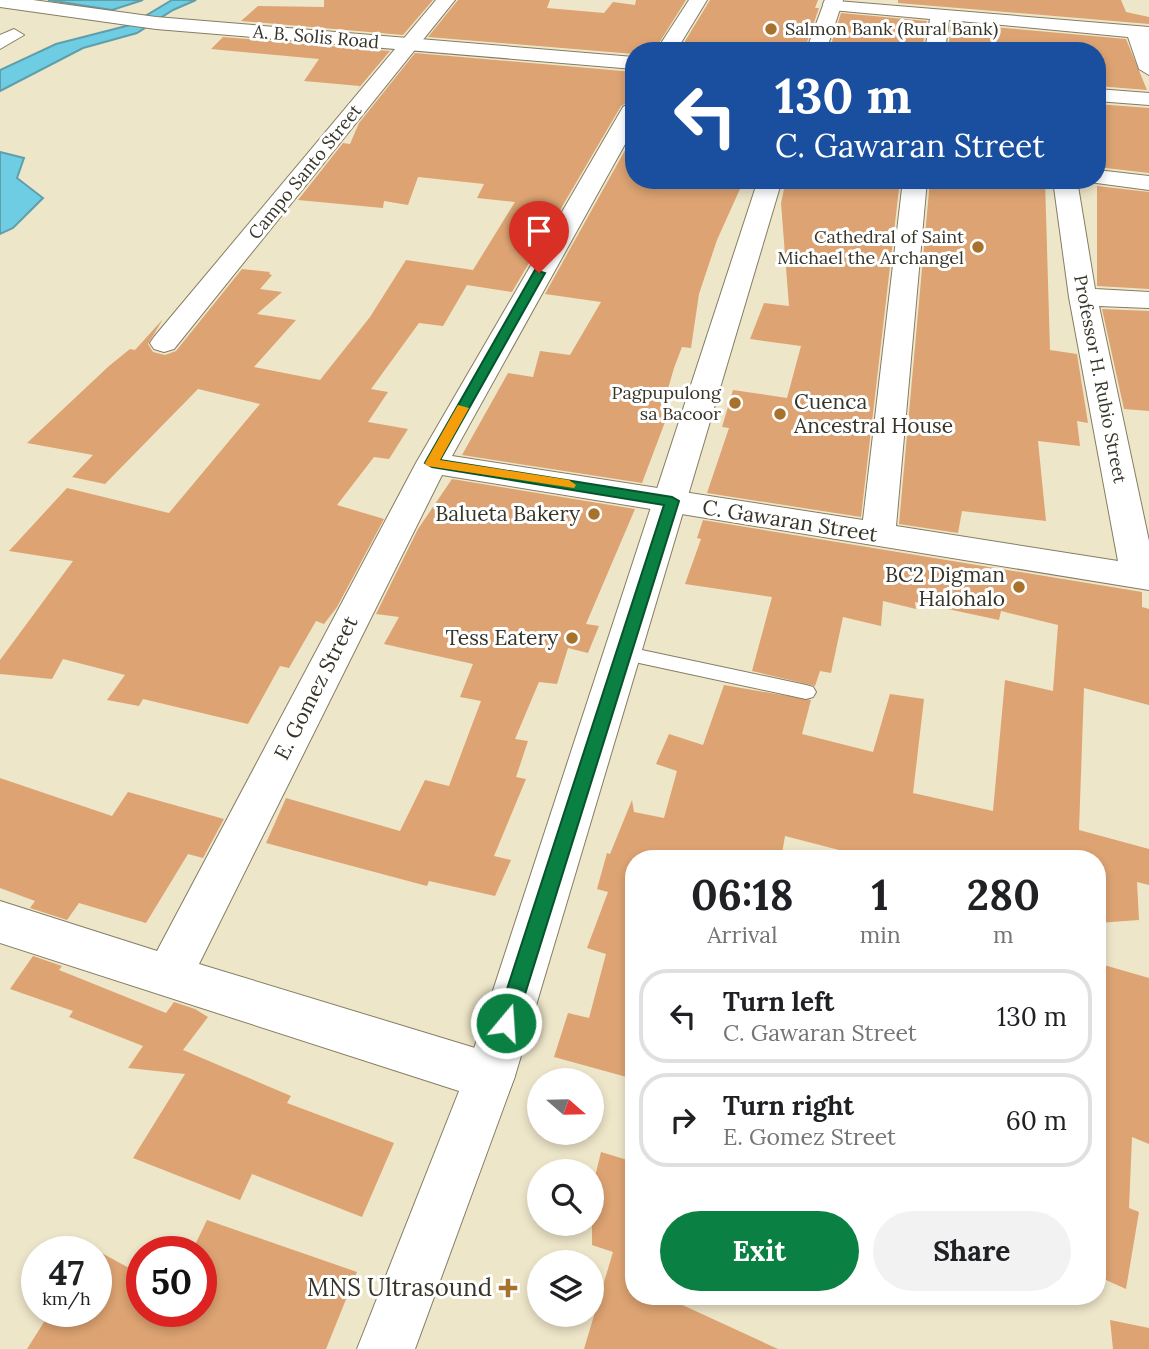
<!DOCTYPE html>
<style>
body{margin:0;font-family:Lora,serif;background:#f2f2f2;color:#202124;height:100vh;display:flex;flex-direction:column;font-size:26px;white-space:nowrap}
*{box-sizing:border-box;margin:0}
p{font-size:23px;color:#757577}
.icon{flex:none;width:38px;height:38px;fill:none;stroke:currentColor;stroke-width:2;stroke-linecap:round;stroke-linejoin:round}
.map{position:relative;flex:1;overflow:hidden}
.sheet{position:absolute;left:625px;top:850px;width:481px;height:455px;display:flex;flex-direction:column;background:#fff;border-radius:28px;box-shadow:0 4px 10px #0003}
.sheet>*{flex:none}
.banner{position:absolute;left:625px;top:42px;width:481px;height:147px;border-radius:28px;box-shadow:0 4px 10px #0003;background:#1a4fa0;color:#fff;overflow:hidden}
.needle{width:46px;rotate:110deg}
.buttons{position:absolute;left:527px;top:1068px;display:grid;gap:14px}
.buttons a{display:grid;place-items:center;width:77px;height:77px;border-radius:50%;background:#fff;box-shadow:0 4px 10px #0003;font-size:35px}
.speed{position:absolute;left:21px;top:1236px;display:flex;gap:14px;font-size:35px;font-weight:700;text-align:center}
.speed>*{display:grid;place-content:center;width:91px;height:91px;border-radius:50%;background:#fff;box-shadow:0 4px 10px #0003;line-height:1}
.speed small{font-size:18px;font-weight:400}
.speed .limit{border:10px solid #d22;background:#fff;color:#111}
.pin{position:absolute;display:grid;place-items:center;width:60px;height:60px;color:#fff;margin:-72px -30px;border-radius:50% 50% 50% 0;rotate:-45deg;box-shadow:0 0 7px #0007}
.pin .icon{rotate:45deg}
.me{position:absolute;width:77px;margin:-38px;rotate:18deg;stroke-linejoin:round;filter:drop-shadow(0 0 5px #0008)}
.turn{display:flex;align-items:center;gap:24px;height:147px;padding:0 35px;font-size:32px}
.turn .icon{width:91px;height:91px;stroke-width:2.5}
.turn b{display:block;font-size:49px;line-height:60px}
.eta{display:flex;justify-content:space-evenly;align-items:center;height:119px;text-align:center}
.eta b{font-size:42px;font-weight:700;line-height:49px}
.button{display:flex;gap:14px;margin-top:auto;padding:14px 35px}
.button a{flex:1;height:80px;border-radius:42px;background:#0b8043;color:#fff;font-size:28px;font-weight:700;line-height:80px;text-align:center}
.button a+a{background:#f2f2f2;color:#202124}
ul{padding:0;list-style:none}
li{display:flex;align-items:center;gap:21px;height:94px;margin:0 14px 10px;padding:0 21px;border:4px solid #e0e0e0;border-radius:28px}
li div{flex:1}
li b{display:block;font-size:26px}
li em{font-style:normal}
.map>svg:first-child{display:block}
.water{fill:#6fcde3;stroke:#5e9fab;stroke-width:2}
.building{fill:#dda372}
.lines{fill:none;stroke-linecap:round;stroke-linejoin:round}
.lane-casing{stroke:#857d63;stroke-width:2}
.street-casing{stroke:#857d63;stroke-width:2}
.secondary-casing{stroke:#857d63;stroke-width:2}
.lane{fill:#fff;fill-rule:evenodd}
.street{fill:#fff;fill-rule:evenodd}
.secondary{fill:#fff;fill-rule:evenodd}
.route{fill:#0b8043;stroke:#07532c;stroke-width:2}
.slow{fill:#f59e0b}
.poi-dot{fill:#a7732c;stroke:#fff;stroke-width:2.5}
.labels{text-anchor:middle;stroke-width:6;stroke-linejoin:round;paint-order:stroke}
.far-poi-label{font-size:18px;fill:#373428;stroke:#fff;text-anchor:end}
.far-street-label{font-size:18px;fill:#373428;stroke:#fff}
.poi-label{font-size:21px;fill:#373428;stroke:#fff;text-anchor:end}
.street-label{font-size:21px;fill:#373428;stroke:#fff}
.near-poi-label{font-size:24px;fill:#373428;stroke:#fff;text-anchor:end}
</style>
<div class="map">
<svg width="1149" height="1349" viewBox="0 0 1149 1349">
<rect width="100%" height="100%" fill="#eee6c9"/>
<g class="water">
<polygon points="48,0 143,0 112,10"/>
<polygon points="172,0 196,0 173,10 137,33 83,48 0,91 0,70 56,44 130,25"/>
<polygon points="0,152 24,158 17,178 43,198 13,228 0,234"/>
</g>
<g class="building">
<polygon points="324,0 433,0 403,35 241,21 258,6 324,7"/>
<polygon points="458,0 550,0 547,8 604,13 613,2 635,5 636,0 686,0 654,51 634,51 634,54 428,37"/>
<polygon points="710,0 818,0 815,8 819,8 804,51 679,51"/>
<polygon points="898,0 1121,0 1126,12 1149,17 1149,24 898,3"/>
<polygon points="841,13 927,21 922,51 829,51"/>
<polygon points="951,23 1126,39 1147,90 1097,86 1097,51 948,51"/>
<polygon points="223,37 390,51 357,90 360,86 304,81 319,59 211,49"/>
<polygon points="415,53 634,72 634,99 621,106 512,292 467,285 443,326 419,323 371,389 388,392 368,422 408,429 389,459 374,457 337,505 384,519 337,607 324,624 316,621 289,668 280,666 248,724 143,699 139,706 107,700 125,675 63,659 52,679 0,674 0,660 73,561 9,551 67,488 169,513 260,404 198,389 105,484 72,477 93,455 27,443 109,366 130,349 135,350 163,319 148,344 153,352 165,355 176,351 242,269 270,272 269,274 272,275 260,289 282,292 257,314 296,320 254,367 320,380 370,317 406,260 473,270 515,202 477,198 484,184 418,177 408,205 384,201 383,208 298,200 343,143 350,144 359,123"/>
<polygon points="1097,104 1149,108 1149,173 1097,167"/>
<polygon points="634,134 634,180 744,180 717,240 699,294 691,348 682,347 674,368 661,413 668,414 642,483 462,455 508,373 533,377 540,351 570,355 601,302 545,294"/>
<polygon points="786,180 900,180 861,517 707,493 729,428 722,427 733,390 787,398 801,346 750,339 764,303 789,306 781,203"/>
<polygon points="930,180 1045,180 1050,350 1077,354 1088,423 1077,421 1080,446 1038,441 1046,521 962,511 958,533 899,524"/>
<polygon points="1097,186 1149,192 1149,289 1097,286"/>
<polygon points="1102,309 1149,311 1149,411 1124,409"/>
<polygon points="452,479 635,509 586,624 599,626 588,653 568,648 557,684 539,682 515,739 528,741 516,777 526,779 494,856 511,860 495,896 429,881 427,886 266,843 286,798 400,831 425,780 449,786 481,701 460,697 473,664 384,644 399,617 376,614 418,529"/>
<polygon points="703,520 1142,592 1142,607 1149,609 1149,705 1084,688 1079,830 1149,849 1149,885 1137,882 1139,920 1097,923 1097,859 874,859 785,836 781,859 634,859 634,1079 554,1057 568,1013 589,1018 606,954 587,948 608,892 597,889 607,853 610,854 632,800 634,812 664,818 677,771 656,764 669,734 703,745 724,685 811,700 802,734 873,752 890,694 924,699 913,793 993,811 1005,680 1053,691 1058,625 1001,611 999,620 915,602 916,609 883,601 881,626 843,617 831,673 820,671 815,686 752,671 772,597 685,584 701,539 697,538"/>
<polygon points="0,778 112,816 128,792 224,819 203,858 188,854 146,923 79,903 67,920 30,908 35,901 0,888"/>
<polygon points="33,956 62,966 59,970 166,1013 174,1002 195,1009 208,1017 183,1050 291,1096 287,1103 394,1143 362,1217 252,1174 240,1200 133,1158 185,1074 128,1068 143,1046 69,1017 73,1011 10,989"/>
<polygon points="1097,963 1149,978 1149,1144 1132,1137 1129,1208 1139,1212 1126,1289 1097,1276"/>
<polygon points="601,1152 634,1162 634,1297 665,1297 778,1349 584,1349 613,1252 592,1245 592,1189"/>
<polygon points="207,1220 357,1272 326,1349 27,1349 51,1311 96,1311 96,1250 142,1275 142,1311 201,1311 201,1251 192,1251"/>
<polygon points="1110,1320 1149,1328 1149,1349 1113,1349"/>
</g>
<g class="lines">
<defs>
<polygon id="lane" points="623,646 806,685 813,687 816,692 813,697 806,699 616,658 614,653 616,648"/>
<g id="street">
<polygon points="436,0 455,0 174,349 164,352 154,349 150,343 154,337"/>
<polygon points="689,0 707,0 676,51 656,51"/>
<polygon points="825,0 1149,27 1149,75 1139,69 1128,37 949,20 945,51 925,51 930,19 832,10 825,8 823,4"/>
<polygon points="14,29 24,35 0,49 0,35"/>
<polygon points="1097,89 1149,93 1149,105 1097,101"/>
<polygon points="634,101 634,128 452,456 863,520 903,180 927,180 896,526 1118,561 1069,297 1053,180 1077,180 1095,289 1149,292 1149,308 1099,306 1149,541 1149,590 442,475 199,964 508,1058 515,1076 508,1094 490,1101 0,943 0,901 157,951 416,463 623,107"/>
<polygon points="1097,170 1149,176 1149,190 1089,182 1097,180"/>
</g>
<g id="secondary">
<polygon points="0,0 33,0 156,17 634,57 634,69 156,29 0,7"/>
<polygon points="825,0 843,0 826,51 806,51"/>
<polygon points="758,180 782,180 515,1076 415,1349 357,1349 465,1076"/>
</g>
</defs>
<use href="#lane" class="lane-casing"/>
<use href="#street" class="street-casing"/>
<use href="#secondary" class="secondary-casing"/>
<use href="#lane" class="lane"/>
<use href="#street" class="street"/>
<use href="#secondary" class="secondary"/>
</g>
<polygon class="route" points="535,270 545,273 440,460 672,497 679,501 516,1023 513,1030 506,1032 499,1030 496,1023 664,505 432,467 425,463"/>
<polygon class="slow" points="458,405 469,408 440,460 569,480 576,485 574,488 427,466 425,463"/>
<g class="poi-dot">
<circle cx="771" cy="29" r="7"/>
<circle cx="978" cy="247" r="7"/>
<circle cx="735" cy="403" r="7"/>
<circle cx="780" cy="414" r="7"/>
<circle cx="594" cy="514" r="7"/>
<circle cx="1019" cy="587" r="7"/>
<circle cx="572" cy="638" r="7"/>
<path d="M504.5 1277.5h7v7h7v7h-7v7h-7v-7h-7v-7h7z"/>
</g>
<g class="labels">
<g class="far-poi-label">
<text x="785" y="35" text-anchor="start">Salmon Bank (Rural Bank)</text>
<text x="964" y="243">Cathedral of Saint<tspan x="964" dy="21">Michael the Archangel</tspan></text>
<text x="721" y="399">Pagpupulong<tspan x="721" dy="21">sa Bacoor</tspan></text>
</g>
<g class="far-street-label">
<text transform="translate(316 37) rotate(5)" y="6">A. B. Solis Road</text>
<text transform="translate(305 172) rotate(-51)" y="6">Campo Santo Street</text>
<text transform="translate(1100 379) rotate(79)" y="6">Professor H. Rubio Street</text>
</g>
<g class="poi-label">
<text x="794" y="409" text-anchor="start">Cuenca<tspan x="794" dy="24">Ancestral House</tspan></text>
<text x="580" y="521">Balueta Bakery</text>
<text x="1005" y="582">BC2 Digman<tspan x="1005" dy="24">Halohalo</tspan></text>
<text x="558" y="645">Tess Eatery</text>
</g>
<g class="street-label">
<text transform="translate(790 521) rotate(9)" y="7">C. Gawaran Street</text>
<text transform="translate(316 688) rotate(-63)" y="7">E. Gomez Street</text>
</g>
<g class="near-poi-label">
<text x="492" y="1296">MNS Ultrasound</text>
</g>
</g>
</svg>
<div class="buttons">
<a><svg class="needle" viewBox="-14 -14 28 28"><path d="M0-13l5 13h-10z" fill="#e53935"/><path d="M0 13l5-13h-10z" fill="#757577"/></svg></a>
<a><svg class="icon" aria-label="search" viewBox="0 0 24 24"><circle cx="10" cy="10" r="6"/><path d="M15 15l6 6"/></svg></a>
<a><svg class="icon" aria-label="layers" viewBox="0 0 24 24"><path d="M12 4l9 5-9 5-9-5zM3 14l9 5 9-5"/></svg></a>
</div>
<div class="speed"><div>47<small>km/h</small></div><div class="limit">50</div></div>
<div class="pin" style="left:539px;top:273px;background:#d93025"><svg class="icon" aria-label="arrive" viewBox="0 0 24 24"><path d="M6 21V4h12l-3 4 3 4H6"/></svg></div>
<svg class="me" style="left:506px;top:1023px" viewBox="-20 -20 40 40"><circle r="17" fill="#0b8043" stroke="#fff" stroke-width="3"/><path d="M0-11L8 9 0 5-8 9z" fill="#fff"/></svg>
<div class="banner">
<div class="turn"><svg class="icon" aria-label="left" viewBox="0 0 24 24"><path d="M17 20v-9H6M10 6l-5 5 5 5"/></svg><div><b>130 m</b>C. Gawaran Street</div></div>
</div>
<section class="sheet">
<div class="eta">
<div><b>06:18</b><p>Arrival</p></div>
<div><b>1</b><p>min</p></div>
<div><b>280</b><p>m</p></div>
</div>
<ul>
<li><svg class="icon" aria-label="left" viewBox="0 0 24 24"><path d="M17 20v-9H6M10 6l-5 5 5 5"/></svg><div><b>Turn left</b><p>C. Gawaran Street</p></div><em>130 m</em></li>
<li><svg class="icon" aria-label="right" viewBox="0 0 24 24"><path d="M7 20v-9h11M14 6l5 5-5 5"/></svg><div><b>Turn right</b><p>E. Gomez Street</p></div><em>60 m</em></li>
</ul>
<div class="button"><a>Exit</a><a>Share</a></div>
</section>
</div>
